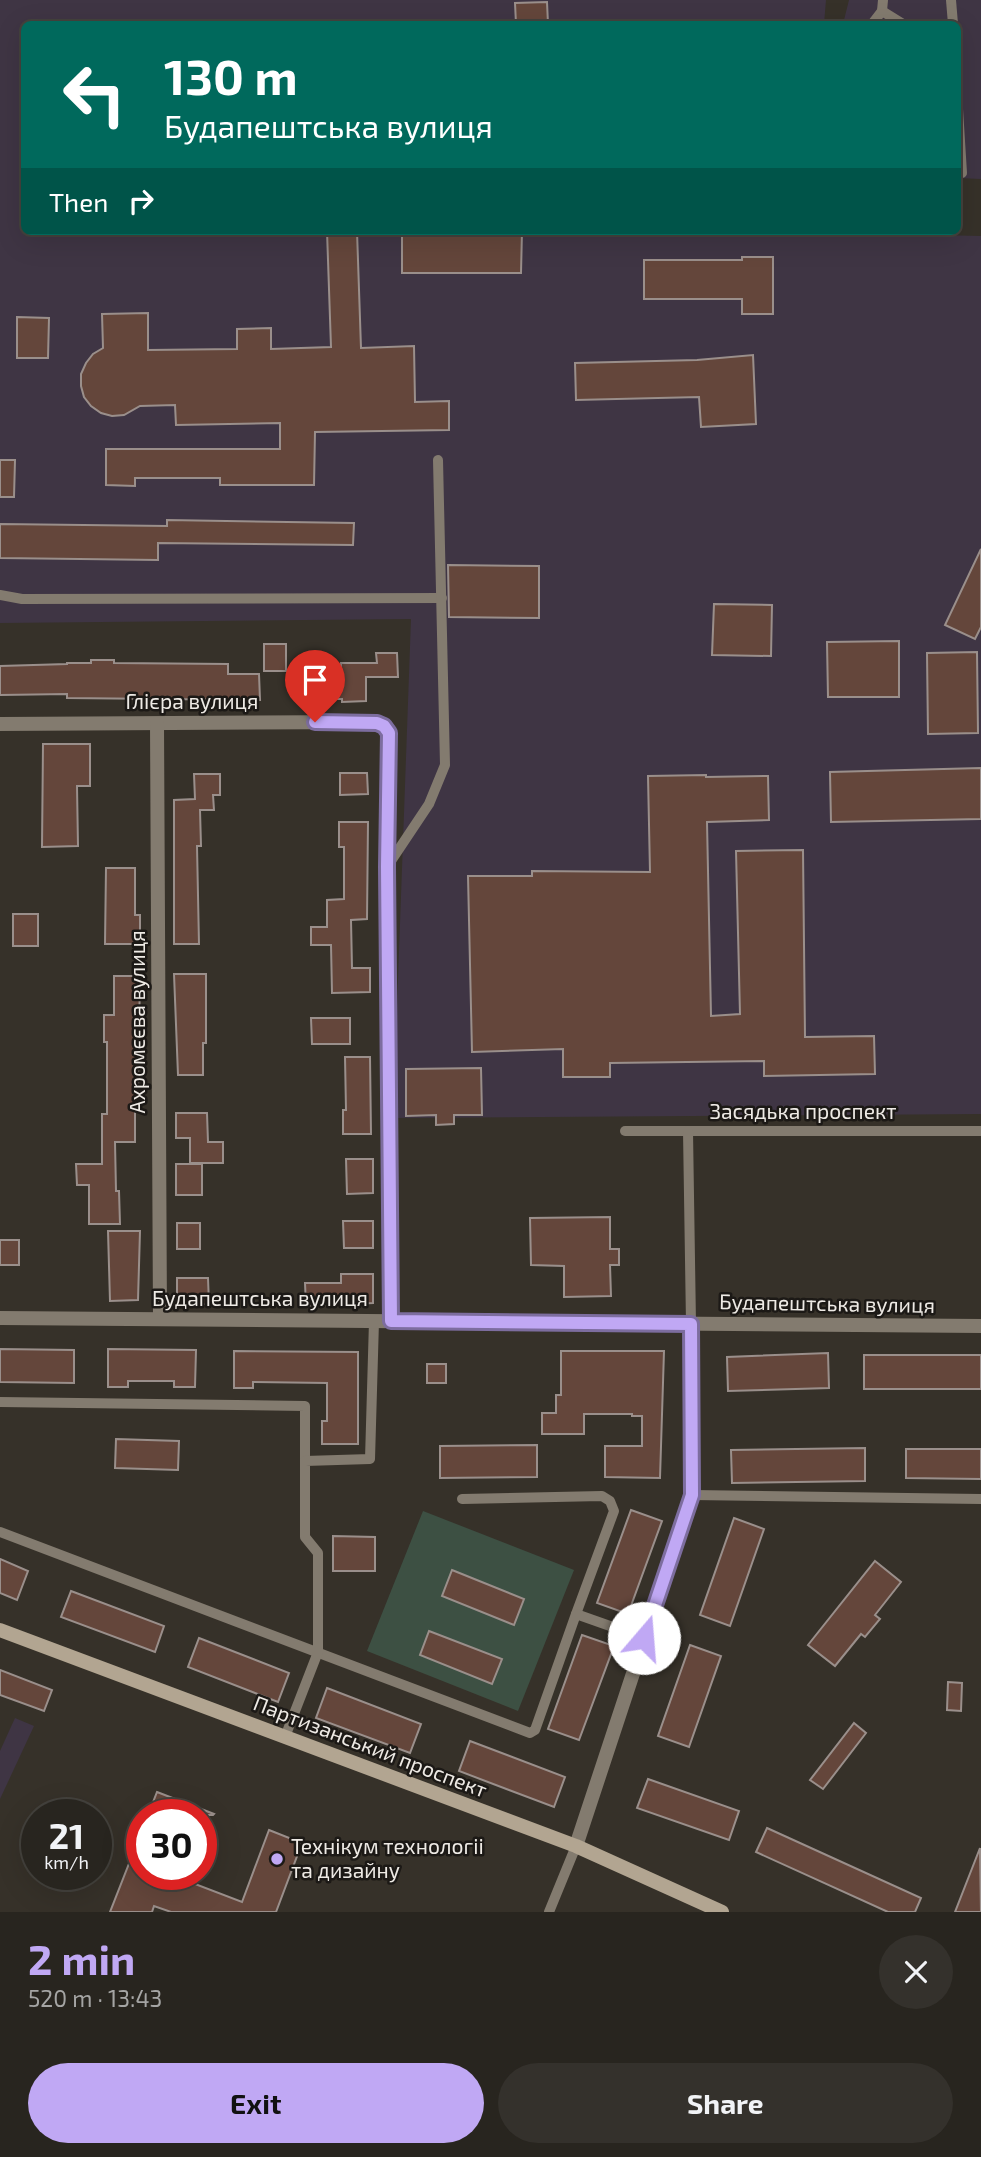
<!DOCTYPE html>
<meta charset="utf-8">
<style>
body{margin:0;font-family:"Exo 2",sans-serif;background:#34312c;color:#f1f3f6;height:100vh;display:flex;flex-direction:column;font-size:26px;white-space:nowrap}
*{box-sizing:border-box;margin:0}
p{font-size:23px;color:#a5a5a4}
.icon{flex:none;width:38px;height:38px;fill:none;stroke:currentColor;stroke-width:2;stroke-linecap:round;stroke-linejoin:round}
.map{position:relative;height:1912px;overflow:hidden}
.side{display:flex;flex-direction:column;background:#28251f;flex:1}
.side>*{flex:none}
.banner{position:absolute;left:21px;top:21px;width:940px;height:214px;border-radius:10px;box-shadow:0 7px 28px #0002,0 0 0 2px #44423d;background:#00695c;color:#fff;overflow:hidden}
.speed{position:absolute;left:21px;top:1799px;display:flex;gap:14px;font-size:35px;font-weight:700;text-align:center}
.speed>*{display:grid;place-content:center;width:91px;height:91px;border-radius:50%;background:#28251f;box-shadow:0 7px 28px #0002,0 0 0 2px #44423d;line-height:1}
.speed small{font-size:18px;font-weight:400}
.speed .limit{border:10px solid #d22;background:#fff;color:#111}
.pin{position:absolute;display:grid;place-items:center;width:60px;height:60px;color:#fff;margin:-72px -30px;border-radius:50% 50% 50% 0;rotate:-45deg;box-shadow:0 0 7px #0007}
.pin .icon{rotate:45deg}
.me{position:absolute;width:77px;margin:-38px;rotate:18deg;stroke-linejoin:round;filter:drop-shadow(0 0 5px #0008)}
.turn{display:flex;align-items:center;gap:24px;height:147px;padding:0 28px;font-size:32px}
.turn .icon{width:91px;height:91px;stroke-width:2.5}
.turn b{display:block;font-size:49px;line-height:60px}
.then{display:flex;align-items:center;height:66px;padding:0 28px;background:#0003;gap:14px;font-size:26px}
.round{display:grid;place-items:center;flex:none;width:74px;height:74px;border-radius:37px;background:#34312c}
.headline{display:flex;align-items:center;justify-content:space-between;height:119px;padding:0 28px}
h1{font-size:42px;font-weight:700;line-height:52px;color:#c0a8f4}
.button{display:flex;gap:14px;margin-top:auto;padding:14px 28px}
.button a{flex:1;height:80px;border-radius:42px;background:#c0a8f4;color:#111;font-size:28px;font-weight:700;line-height:80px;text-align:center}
.button a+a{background:#34312c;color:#f1f3f6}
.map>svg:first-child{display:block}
.industrial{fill:#3f3544}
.green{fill:#3d5043}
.building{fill:#64463b;stroke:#9a8f8b;stroke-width:2}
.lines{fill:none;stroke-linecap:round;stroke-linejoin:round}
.lane{stroke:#837b6f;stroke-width:10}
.street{stroke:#837b6f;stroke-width:14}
.secondary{stroke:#b2a591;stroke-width:14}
.route-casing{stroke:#7d6d9f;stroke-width:18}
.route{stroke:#c0a8f4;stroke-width:12}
.poi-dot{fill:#c0a8f4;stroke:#1c1916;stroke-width:2.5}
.labels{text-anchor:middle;stroke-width:5;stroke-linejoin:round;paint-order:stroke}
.street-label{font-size:21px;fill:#eeeae5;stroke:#1c1916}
.poi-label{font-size:21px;fill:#eeeae5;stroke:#1c1916;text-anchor:start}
</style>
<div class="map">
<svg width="981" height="1912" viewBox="0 0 981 1912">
<rect width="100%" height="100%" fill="#363129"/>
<g class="industrial">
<polygon points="0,0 826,0 824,24 24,24 24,231 843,231 845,233 981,236 981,1114 393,1118 411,619 0,623"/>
<polygon points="849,0 981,0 981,179 957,178 957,24 843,24"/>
<polygon points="15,1718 34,1726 0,1799 0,1751"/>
</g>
<polygon class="green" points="423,1511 574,1570 518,1711 367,1651"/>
<g class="building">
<polygon points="547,2 548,24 516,24 515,3"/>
<polygon points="327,231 357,231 361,348 414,346 415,402 449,401 449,430 315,432 314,485 220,485 220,478 135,478 135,486 106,485 106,449 280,449 280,423 176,425 175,405 140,406 124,415 112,416 101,413 91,406 84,397 81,386 81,374 86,363 93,354 103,348 102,314 148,313 148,350 237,349 237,329 271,328 271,349 331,347"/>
<polygon points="522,231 521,273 402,273 402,234"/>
<polygon points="742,257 773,257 773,314 742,314 742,299 644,299 644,260 742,260"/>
<polygon points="17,317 49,318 48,358 17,358"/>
<polygon points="753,355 756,424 701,427 699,397 576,400 575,363 697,360"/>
<polygon points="0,460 15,460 14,497 0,497"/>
<polygon points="167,520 354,523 353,545 158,543 158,560 0,558 0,524 167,526"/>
<polygon points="981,549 981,627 975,639 945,625"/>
<polygon points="448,565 539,566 539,618 449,617"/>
<polygon points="714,604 772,605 771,656 712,655"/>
<polygon points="899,641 899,697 828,697 827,642"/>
<rect x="264" y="644" width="22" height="27"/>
<polygon points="977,652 978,733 928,734 927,653"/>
<polygon points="376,653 397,653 398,677 366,677 366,701 342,702 342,699 300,699 300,669 341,669 341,663 377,663"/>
<polygon points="91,660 114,660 114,663 228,664 228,674 259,674 260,700 67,698 67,694 0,695 0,666 67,664 67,663 91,663"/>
<polygon points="43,744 90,744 90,786 77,786 78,846 42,847"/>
<polygon points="981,768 981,819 831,822 830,772"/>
<polygon points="340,773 367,773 368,794 340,795"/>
<polygon points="194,774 220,774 220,795 213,795 214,810 200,810 201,846 197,846 199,944 174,944 174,800 195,799"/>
<polygon points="706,775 706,777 768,776 769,820 707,822 711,1016 740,1014 736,851 803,850 805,1037 874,1036 875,1074 764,1076 764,1061 610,1063 610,1077 563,1077 563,1049 472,1052 468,876 532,876 532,871 650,872 648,776"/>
<polygon points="339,822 368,822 367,919 351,920 352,968 370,968 370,992 332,993 331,945 311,945 311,927 327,927 327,900 344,899 344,847 339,847"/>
<polygon points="106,868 135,868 135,915 140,915 140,944 105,944"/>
<rect x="13" y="914" width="25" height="32"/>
<polygon points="174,974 206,974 206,1043 203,1043 203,1075 178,1075"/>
<polygon points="114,976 140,976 138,1092 135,1092 135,1142 115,1142 116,1191 119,1191 120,1224 89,1224 89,1185 77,1185 76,1164 102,1164 102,1114 107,1114 107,1042 104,1042 104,1015 114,1015"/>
<polygon points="311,1018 350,1018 350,1044 312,1044"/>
<polygon points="345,1057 370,1057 371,1134 343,1134 343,1110 346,1110"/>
<polygon points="481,1068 482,1115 454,1115 454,1124 436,1125 436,1115 406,1116 406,1069"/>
<polygon points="176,1113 207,1113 208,1142 223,1142 223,1163 190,1163 190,1138 176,1138"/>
<polygon points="346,1159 373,1159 373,1193 347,1194"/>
<rect x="176" y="1164" width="26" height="31"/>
<polygon points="610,1217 610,1249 619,1249 619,1265 610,1265 611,1296 564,1297 564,1266 531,1265 530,1218"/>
<polygon points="343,1221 373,1221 373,1248 344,1248"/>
<rect x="177" y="1223" width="23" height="26"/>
<polygon points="108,1231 140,1231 138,1300 110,1301"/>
<rect x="0" y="1240" width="19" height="25"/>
<polygon points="341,1274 373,1274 373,1303 306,1306 305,1283 341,1283"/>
<polygon points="177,1278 208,1278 209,1304 177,1305"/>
<polygon points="0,1349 74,1350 74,1383 0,1382"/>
<polygon points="108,1349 196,1350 195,1387 174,1387 174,1381 128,1381 128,1387 108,1387"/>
<polygon points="234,1351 358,1352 358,1444 322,1444 322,1421 327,1421 327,1383 253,1382 253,1388 234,1388"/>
<polygon points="561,1351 664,1351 660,1478 605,1477 605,1446 642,1446 642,1416 632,1416 632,1414 584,1414 584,1434 542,1434 542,1413 556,1413 556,1395 561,1395"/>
<polygon points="828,1353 829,1388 728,1391 727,1357"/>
<rect x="864" y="1355" width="117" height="34"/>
<rect x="427" y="1364" width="19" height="19"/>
<polygon points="116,1439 179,1441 178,1470 115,1468"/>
<polygon points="537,1445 537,1477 440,1478 440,1446"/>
<polygon points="865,1448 865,1481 732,1483 731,1450"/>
<polygon points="906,1449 981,1449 981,1479 906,1478"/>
<polygon points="631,1510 662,1521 628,1614 597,1603"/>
<polygon points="734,1518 764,1529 730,1626 700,1615"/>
<polygon points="333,1536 375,1537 375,1571 333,1571"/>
<polygon points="0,1559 28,1571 17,1600 0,1593"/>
<polygon points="875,1561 901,1582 875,1615 880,1619 865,1637 861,1634 835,1666 808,1645"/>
<polygon points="452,1570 524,1599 514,1625 442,1596"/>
<polygon points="71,1591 164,1626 155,1652 61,1617"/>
<polygon points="429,1631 502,1659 492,1684 420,1655"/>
<polygon points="582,1635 614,1646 579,1740 548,1729"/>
<polygon points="199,1638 289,1673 278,1702 188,1667"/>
<polygon points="690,1645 721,1656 689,1747 658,1736"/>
<polygon points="0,1670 52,1690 44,1711 0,1695"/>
<polygon points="948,1682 962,1683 961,1711 947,1710"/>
<polygon points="327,1688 421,1724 410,1753 316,1718"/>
<polygon points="854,1723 866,1733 823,1789 810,1780"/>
<polygon points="470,1741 565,1777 554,1807 459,1771"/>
<polygon points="648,1779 739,1811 729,1840 637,1808"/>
<polygon points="157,1792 214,1814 213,1815 148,1815"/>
<polygon points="767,1828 921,1898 915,1912 888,1912 756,1852"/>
<polygon points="269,1830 302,1843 276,1912 171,1912 154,1906 152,1912 110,1912 141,1833 142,1874 169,1874 242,1902"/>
<polygon points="980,1848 981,1912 955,1912"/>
</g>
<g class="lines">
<g class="lane">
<polyline points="951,0 953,24"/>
<polyline points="882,11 903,24"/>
<polyline points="872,24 882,11 883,0"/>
<polyline points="957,93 962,173"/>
<polyline points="0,595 22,599 442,598"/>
<polyline points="387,867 429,804 445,765 438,460"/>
<polyline points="625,1131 981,1131"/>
<polyline points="688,1131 691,1324"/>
<polyline points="0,1402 305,1406 305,1461"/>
<polyline points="692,1495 981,1499"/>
<polyline points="462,1499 602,1496 610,1501 614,1511 576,1614"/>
<polyline points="0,1532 530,1733 535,1730 576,1614 644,1638"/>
<polyline points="285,1737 318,1652 318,1553 305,1537 305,1461 370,1459 374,1321"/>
<polyline points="549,1912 576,1846"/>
</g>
<g class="street">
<polyline points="0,724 368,722 385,726 389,733 390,743 386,867 391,1321"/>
<polyline points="157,724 160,1319"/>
<polyline points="0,1318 981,1326"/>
<polyline points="576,1846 692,1495 691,1324"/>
</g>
<polyline class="secondary" points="0,1630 576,1846 722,1912"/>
</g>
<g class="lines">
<defs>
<polyline id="route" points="315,722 377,723 384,726 389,733 387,867 391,1321 691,1324 692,1495 644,1638"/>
</defs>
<use href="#route" class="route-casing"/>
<use href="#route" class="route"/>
</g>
<circle class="poi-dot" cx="277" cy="1859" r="7"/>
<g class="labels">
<g class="street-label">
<text x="192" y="709">Глієра вулиця</text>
<text transform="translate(138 1022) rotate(-90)" y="7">Ахромєєва вулиця</text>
<text x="803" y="1119">Засядька проспект</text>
<text x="260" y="1306">Будапештська вулиця</text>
<text transform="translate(827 1304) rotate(1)" y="7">Будапештська вулиця</text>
<text transform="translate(370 1747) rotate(21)" y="7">Партизанський проспект</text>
</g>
<g class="poi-label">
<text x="291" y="1854">Технікум технологіі<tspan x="291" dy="24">та дизайну</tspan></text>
</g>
</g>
</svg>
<div class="speed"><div>21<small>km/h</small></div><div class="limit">30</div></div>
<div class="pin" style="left:315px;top:722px;background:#d93025"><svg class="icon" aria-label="arrive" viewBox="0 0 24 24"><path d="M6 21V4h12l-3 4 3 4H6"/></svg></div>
<svg class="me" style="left:644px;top:1638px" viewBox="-20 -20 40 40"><circle r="19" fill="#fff"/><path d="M0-13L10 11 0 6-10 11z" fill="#c0a8f4"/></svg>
<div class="banner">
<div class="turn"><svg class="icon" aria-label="left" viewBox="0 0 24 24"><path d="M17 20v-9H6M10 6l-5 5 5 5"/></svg><div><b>130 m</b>Будапештська вулиця</div></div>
<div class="then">Then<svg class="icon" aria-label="right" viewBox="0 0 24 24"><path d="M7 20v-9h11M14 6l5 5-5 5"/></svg></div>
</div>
</div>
<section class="side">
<div class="headline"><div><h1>2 min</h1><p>520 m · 13:43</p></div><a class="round"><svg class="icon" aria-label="close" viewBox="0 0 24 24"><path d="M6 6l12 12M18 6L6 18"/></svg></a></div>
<div class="button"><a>Exit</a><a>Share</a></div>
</section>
